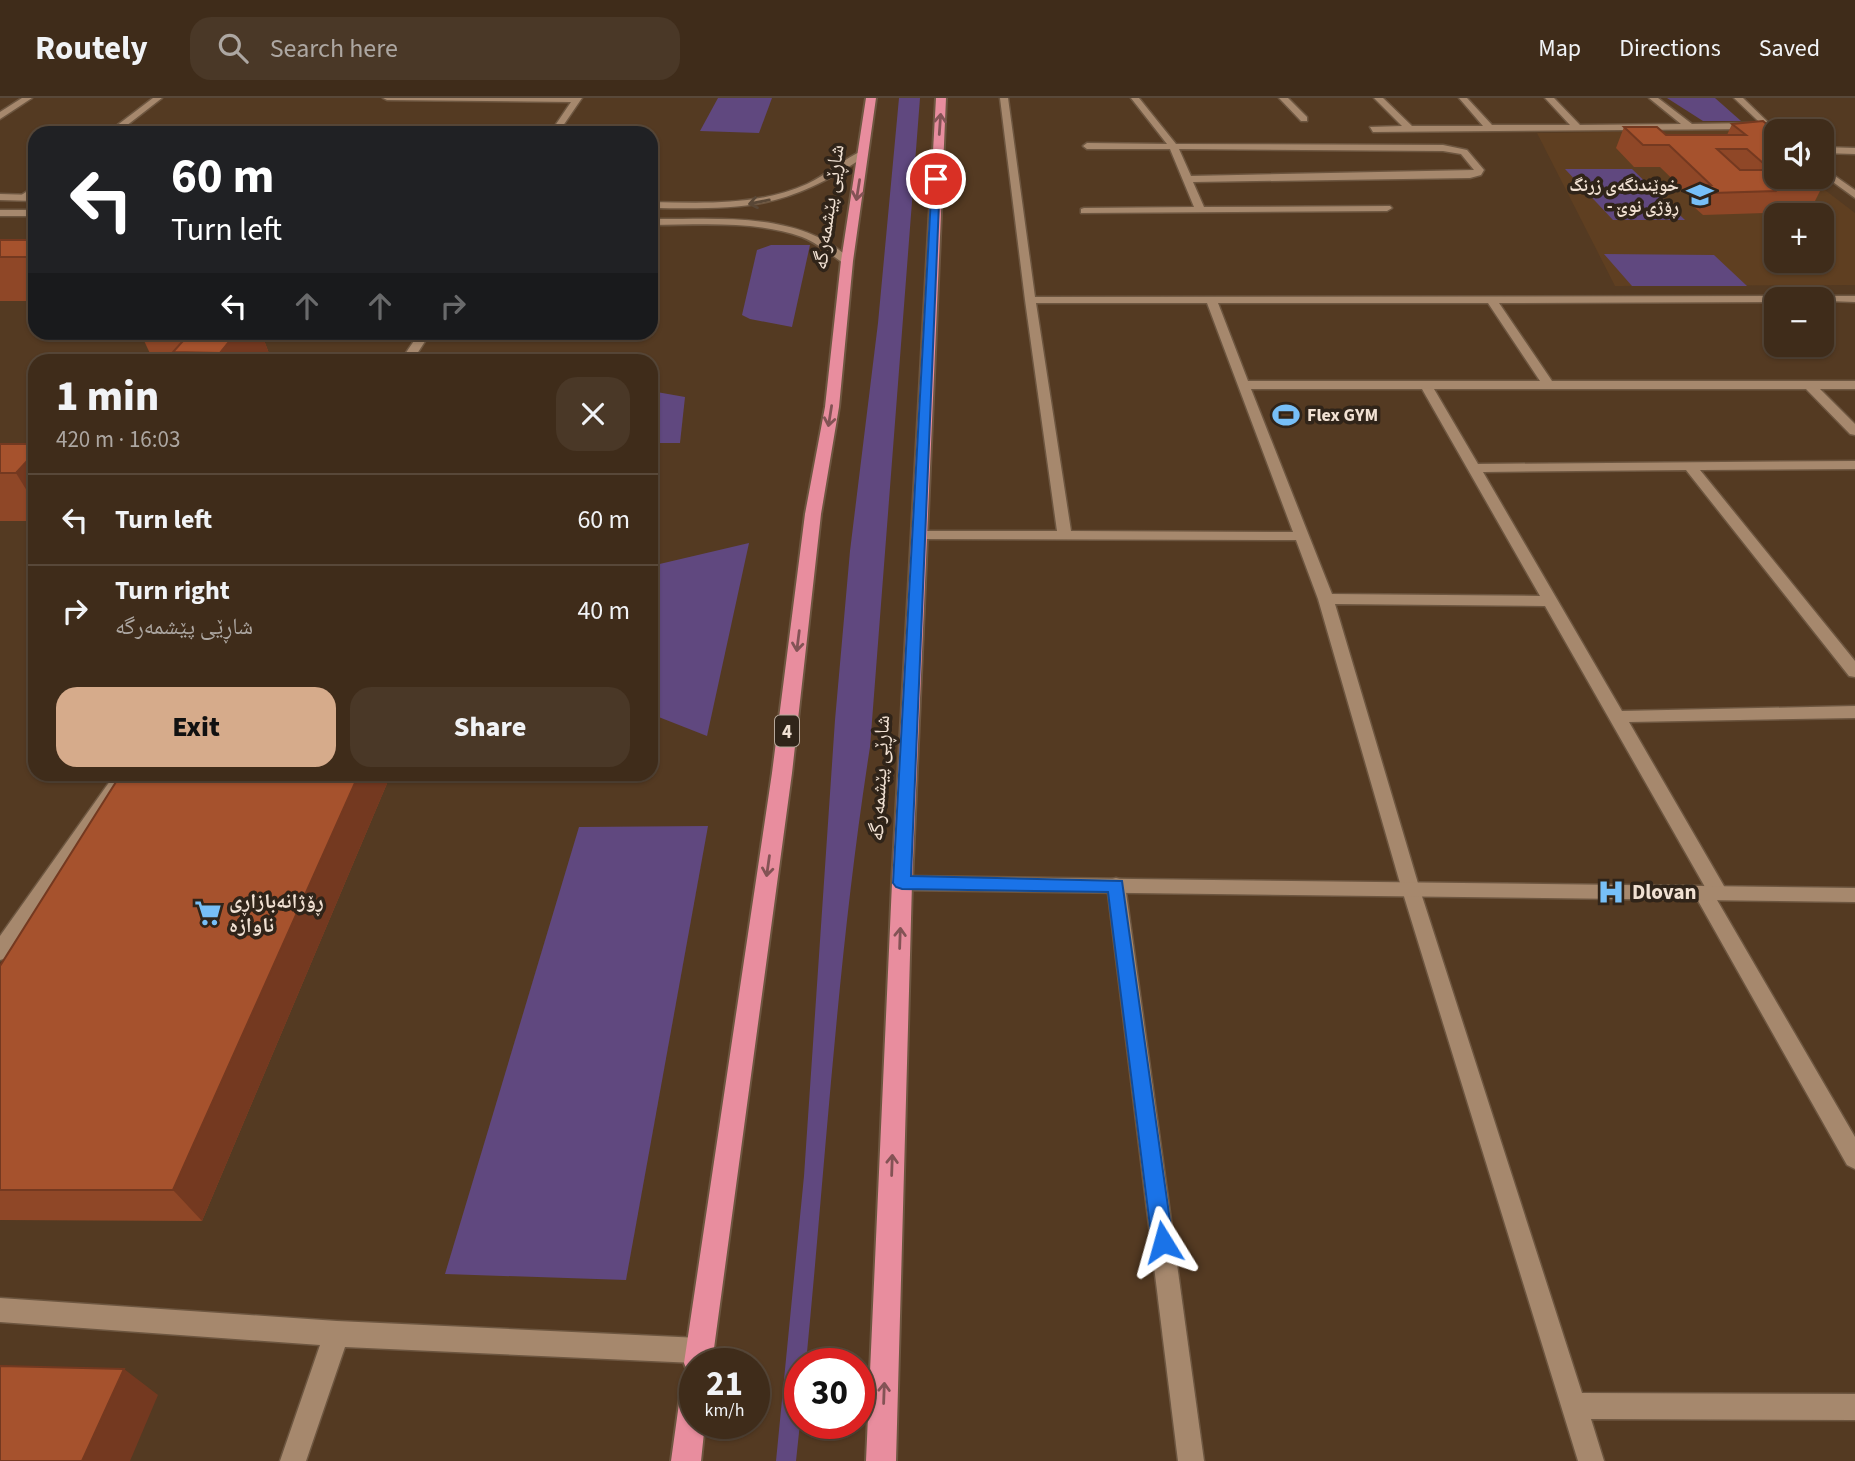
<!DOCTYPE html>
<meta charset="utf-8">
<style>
body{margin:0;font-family:"Source Sans 3","Noto Naskh Arabic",sans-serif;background:#4a3827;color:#f1f3f6;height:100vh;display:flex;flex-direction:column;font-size:26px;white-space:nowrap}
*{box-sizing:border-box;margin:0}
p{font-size:23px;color:#ada7a2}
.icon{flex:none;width:38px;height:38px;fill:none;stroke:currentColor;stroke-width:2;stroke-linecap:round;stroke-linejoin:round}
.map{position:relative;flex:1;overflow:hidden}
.sheet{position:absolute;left:28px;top:256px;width:630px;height:427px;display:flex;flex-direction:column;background:#3f2c1a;border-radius:21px;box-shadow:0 2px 5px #0004,0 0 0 2px #584839}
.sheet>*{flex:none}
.top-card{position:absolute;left:28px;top:28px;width:630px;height:214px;border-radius:21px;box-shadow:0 2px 5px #0004,0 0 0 2px #584839;background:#202124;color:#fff;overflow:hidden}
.tools{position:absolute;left:1764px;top:21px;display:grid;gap:14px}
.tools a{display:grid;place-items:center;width:70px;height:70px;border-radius:14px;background:#3f2c1a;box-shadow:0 2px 5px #0004,0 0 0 2px #584839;font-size:35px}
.speed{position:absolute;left:679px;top:1250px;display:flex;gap:14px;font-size:35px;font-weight:700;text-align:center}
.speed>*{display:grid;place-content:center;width:91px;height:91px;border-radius:50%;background:#3f2c1a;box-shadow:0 2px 5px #0004,0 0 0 2px #584839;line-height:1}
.speed small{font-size:18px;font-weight:400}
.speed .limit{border:10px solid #d22;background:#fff;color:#111}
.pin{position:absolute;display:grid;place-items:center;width:60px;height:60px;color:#fff;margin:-30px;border:4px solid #fff;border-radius:50%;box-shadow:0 2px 7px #0007}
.me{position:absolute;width:77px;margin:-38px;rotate:352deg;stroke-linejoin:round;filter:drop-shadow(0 0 5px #0008)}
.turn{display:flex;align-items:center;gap:24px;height:147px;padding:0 28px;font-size:32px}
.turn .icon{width:91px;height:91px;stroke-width:2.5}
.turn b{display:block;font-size:49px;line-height:60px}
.lanes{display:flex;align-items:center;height:66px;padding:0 28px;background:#0003;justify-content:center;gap:35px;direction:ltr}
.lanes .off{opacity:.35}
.round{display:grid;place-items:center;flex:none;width:74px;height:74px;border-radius:21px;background:#4a3827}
.headline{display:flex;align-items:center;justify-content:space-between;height:119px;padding:0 28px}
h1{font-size:42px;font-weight:800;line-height:52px}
.cta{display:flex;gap:14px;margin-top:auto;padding:14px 28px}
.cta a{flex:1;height:80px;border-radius:21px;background:#d6ab8b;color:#111;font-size:28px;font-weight:800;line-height:80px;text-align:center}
.cta a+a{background:#4a3827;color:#f1f3f6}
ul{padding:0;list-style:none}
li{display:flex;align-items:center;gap:21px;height:91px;padding:0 28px;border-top:2px solid #584839}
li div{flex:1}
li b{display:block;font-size:26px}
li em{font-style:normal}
header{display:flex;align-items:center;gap:42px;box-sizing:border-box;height:98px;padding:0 35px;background:#3f2c1a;border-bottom:2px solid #584839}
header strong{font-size:33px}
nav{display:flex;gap:38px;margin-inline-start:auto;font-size:24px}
.search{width:490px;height:63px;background:#4a3827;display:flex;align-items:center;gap:18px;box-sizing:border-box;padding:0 24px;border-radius:21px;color:#ada7a2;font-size:26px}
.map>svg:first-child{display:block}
.built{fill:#5f3f21;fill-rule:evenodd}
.green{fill:#60487f}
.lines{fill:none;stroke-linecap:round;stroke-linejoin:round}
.minor-casing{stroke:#6d5640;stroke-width:3}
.tertiary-casing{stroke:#6d5640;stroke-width:3}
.trunk-casing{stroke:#6d5640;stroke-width:4}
.minor{fill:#a6886d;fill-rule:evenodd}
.tertiary{fill:#a6886d;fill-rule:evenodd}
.trunk{fill:#e88d9e;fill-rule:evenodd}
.wall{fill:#8f4727}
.shaded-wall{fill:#743920}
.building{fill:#a6522d;stroke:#743920;stroke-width:2;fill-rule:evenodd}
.oneway{stroke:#835355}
.oneway2{stroke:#594736}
.route{fill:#1a73e8;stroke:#114b97;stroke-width:2}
.labels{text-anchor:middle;stroke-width:7;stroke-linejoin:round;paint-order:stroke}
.far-poi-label{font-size:18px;font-weight:bold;fill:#f1e1d3;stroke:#302419;text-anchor:end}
.shield{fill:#302419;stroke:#b7a89b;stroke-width:2}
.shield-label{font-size:19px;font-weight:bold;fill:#f1e1d3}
.street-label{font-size:21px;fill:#f1e1d3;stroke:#302419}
.poi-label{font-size:21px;font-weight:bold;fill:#f1e1d3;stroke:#302419;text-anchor:start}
</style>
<header>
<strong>Routely</strong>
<div class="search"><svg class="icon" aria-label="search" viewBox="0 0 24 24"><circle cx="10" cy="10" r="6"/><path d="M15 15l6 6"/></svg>Search here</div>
<nav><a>Map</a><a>Directions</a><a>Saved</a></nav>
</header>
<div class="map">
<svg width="1855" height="1363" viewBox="0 0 1855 1363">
<rect width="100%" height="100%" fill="#543a22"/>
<path class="built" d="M1748 32 1776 79H1808L1855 115V187L1615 188 1537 35ZM1776 117H1822V163H1776Z"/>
<g class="green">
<polygon points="718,0 772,0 759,35 700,33"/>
<path d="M899 0H920L870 649C838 853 826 1059 806 1265H800V1325L796 1363H776L804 1078 835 622 850 453 878 225Z"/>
<polygon points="1667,0 1715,0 1741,23 1703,23"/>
<polygon points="1565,71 1632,71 1685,122 1613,122"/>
<polygon points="771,147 810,147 792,229 750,221 742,217 757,152"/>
<polygon points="1604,156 1714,157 1747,188 1632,188"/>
<polygon points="651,293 685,299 680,345 651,345"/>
<polygon points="749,445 707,638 651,616 651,468"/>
<polygon points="708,728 626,1182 445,1176 579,729"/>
</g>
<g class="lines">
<defs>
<g id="minor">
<polygon points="22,0 32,0 0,21 0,14"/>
<polygon points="153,0 162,0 117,35 107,35"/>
<polygon points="383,0 582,0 558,35 550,35 571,4 387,2"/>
<path d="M1000 0H1008L1035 199 1855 198V204L1776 201V204L1499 205 1552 283H1855V291H1820L1855 326V337L1850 336 1806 291H1434L1478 366 1855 363V371L1700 372 1855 563V579L1849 578 1686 372 1483 374 1622 613 1855 608V620L1629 624 1728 795 1725 800 1717 802 1855 1039V1071L1847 1067 1697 801 1694 796 1697 791 1705 789 1545 508 1335 506 1420 792 1582 1295 1855 1296V1322L1591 1321 1604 1363H1578L1402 792 1318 501 1296 442 920 441 913 437 920 433H1057L1025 202ZM1036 205H1207L1293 434 1071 433ZM1218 205H1488L1540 283H1248ZM1251 291H1422L1540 498 1332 496Z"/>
<path d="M1131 0H1139L1176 46 1443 47 1467 52 1484 72 1481 77 1470 80 1193 84 1204 109 1390 108 1392 110 1387 113 1081 115V111L1084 110 1194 109 1170 51H1087L1083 48 1087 45 1167 46ZM1179 51 1443 53 1461 56 1474 72 1191 78Z"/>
<polygon points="1279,0 1288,0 1307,19 1307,23 1301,23"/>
<polygon points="1374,0 1383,0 1412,28 1483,28 1459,0 1467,0 1492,27 1570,27 1545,0 1554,0 1580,27 1681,26 1649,0 1658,0 1692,26 1754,25 1758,28 1754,31 1373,34 1370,29 1402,28"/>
<polygon points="1734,0 1743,0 1777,33 1776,40"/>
<polygon points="1822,49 1855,50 1855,56 1822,55"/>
<polygon points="1822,69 1855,92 1855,100 1822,76"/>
<polygon points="35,88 35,96 26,102 20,102 20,98"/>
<polygon points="420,234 431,234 413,262 401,262"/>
<polygon points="115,676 133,676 7,860 0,862 0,838"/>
<polygon points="1116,780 1123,782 1125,787 1204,1363 1178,1363 1107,787 1109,782"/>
<polygon points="0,1200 337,1223 700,1240 709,1244 713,1253 709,1262 695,1265 345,1249 306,1363 280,1363 320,1247 0,1224"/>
</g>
<g id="tertiary">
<path d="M864 52 868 55 867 57C786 112 745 111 651 110V104C704 105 758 108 807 86 827 77 844 60 864 52Z"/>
<polygon points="0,96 35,97 35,103 0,102"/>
<rect x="0" y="112" width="35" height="6"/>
<path d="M651 121C717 122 801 112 852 163L843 165C830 156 817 145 802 139 755 122 700 127 651 127Z"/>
<polygon points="902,778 1855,790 1855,804 902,792 895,790 893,785 895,780"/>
</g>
<g id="trunk">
<polygon points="866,0 876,0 853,163 839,309 821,416 792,675 712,1265 695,1265 695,1325 705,1325 701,1363 671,1363 681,1291 685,1281 694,1277 688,1275 684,1265 772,675 805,416 825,309 841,163"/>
<polygon points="936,0 946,0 912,785 896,1363 866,1363 892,785"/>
</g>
</defs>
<use href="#minor" class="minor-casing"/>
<use href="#tertiary" class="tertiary-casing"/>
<use href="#trunk" class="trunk-casing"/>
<use href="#minor" class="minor"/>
<use href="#tertiary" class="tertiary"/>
<use href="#trunk" class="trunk"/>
</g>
<g class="wall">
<polygon points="1763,23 1776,79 1824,85 1813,107 1769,106 1765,115 1703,117 1694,109 1696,104 1660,69 1634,69 1616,50 1624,29 1666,37 1727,37 1732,26"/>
<rect x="0" y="142" width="35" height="61"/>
<polygon points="140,234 261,234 271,261 270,262 153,262"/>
<rect x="0" y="346" width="35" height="77"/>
<polygon points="121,676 391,676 202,1123 0,1122 0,868"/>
</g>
<g class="shaded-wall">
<polygon points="234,234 261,234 271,261 270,262 223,262 220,255"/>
<polygon points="35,360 35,406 16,375 28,362"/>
<polygon points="359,676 391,676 202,1123 173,1092"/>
<polygon points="124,1271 158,1297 130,1363 82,1363"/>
</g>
<g class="building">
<path d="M1763 23 1776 34V79H1817L1824 85 1766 84 1775 93 1713 95 1704 87H1711L1669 47H1643L1624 29H1657L1666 37H1746L1732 26ZM1717 51H1747L1771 72H1740Z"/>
<rect x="0" y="142" width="35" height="17"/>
<polygon points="191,234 237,234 220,255 173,254"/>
<polygon points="0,346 35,346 35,360 28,362 16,375 0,375"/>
<polygon points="121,676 359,676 173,1092 0,1092 0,868"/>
<polygon points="0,1268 124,1271 82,1363 0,1363"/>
</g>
<defs><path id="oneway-shaft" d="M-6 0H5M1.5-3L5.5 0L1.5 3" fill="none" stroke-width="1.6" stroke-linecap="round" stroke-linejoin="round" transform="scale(1.75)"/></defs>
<g class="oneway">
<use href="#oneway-shaft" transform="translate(940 26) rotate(-86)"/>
<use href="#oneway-shaft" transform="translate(858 92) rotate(99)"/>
<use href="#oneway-shaft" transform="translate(830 318) rotate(99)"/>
<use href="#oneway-shaft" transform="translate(798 543) rotate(97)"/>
<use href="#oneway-shaft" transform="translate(768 768) rotate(98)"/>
<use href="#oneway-shaft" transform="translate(900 840) rotate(-88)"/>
<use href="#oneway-shaft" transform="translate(892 1067) rotate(-88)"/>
<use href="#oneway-shaft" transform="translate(884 1295) rotate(-88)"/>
</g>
<use class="oneway2" href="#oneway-shaft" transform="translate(759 104) rotate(169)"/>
<polygon class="route" points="936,78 940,81 911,778 1122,783 1173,1144 1170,1151 1163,1154 1155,1151 1152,1144 1108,794 902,791 896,789 893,785 932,81"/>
<defs>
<symbol id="school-bare" viewBox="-9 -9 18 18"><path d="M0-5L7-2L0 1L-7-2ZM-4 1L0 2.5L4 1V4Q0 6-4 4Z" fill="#77bff7" stroke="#302419" stroke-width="2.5" paint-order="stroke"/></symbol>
<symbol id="stadium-bare" viewBox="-9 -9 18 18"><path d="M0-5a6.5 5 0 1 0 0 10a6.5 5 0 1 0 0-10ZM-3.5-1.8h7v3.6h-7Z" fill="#77bff7" stroke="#302419" stroke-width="2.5" paint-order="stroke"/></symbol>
<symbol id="hospital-bare" viewBox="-9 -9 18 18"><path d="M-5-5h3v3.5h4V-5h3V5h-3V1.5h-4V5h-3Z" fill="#77bff7" stroke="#302419" stroke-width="2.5" paint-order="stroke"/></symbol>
<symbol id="supermarket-bare" viewBox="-9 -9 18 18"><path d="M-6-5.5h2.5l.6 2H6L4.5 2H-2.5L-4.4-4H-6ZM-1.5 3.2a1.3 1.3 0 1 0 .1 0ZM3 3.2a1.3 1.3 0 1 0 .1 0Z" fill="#77bff7" stroke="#302419" stroke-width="2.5" paint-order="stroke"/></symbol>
</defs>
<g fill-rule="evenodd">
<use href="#school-bare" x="1681" y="78" width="38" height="38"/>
<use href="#stadium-bare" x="1267" y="298" width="38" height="38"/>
<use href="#hospital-bare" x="1592" y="775" width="38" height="38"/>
<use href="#supermarket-bare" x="189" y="796" width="38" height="38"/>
</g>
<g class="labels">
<g class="far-poi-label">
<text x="1679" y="93">خوێندنگەی زرنگ<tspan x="1679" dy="21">- ڕۆژی نوێ</tspan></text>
<text x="1307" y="323" text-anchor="start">Flex GYM</text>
</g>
<rect class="shield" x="775" y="617.5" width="24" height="31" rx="5"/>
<g class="shield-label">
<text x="787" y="640">4</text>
</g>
<g class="street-label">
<text transform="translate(828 109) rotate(-82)" y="7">شاڕێی پێشمەرگە</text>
<text transform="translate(879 680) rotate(-87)" y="7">شاڕێی پێشمەرگە</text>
</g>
<g class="poi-label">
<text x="1632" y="801">Dlovan</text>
<text x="229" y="810">ڕۆژانەبازاڕی<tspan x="229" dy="24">ناوازە</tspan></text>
</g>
</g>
</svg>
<div class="tools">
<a><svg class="icon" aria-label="sound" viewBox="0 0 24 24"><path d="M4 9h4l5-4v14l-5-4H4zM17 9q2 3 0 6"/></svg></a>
<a>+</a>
<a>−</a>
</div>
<div class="speed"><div>21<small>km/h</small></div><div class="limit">30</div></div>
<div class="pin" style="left:936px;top:81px;background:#d93025"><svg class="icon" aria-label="arrive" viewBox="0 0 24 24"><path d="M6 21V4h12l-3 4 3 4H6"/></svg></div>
<svg class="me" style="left:1163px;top:1144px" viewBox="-20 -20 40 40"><path d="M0-17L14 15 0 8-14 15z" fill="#1a73e8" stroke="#fff" stroke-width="4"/></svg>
<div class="top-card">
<div class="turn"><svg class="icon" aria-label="left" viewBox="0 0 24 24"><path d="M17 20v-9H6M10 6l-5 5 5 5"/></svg><div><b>60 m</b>Turn left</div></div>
<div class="lanes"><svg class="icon" aria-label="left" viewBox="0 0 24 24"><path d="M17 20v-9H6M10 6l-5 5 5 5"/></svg><svg class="icon off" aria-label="ahead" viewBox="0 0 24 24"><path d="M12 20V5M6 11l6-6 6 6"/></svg><svg class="icon off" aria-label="ahead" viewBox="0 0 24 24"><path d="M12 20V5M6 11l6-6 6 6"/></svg><svg class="icon off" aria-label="right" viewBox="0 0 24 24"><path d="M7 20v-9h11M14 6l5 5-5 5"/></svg></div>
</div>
<section class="sheet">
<div class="headline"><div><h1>1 min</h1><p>420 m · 16:03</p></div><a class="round"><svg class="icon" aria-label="close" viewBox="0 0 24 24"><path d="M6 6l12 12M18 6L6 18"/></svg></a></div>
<ul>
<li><svg class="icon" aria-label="left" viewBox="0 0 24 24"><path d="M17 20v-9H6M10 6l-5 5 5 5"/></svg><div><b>Turn left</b></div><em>60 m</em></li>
<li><svg class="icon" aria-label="right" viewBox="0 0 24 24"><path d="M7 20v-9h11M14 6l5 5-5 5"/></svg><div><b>Turn right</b><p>شاڕێی پێشمەرگە</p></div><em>40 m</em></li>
</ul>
<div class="cta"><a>Exit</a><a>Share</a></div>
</section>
</div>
